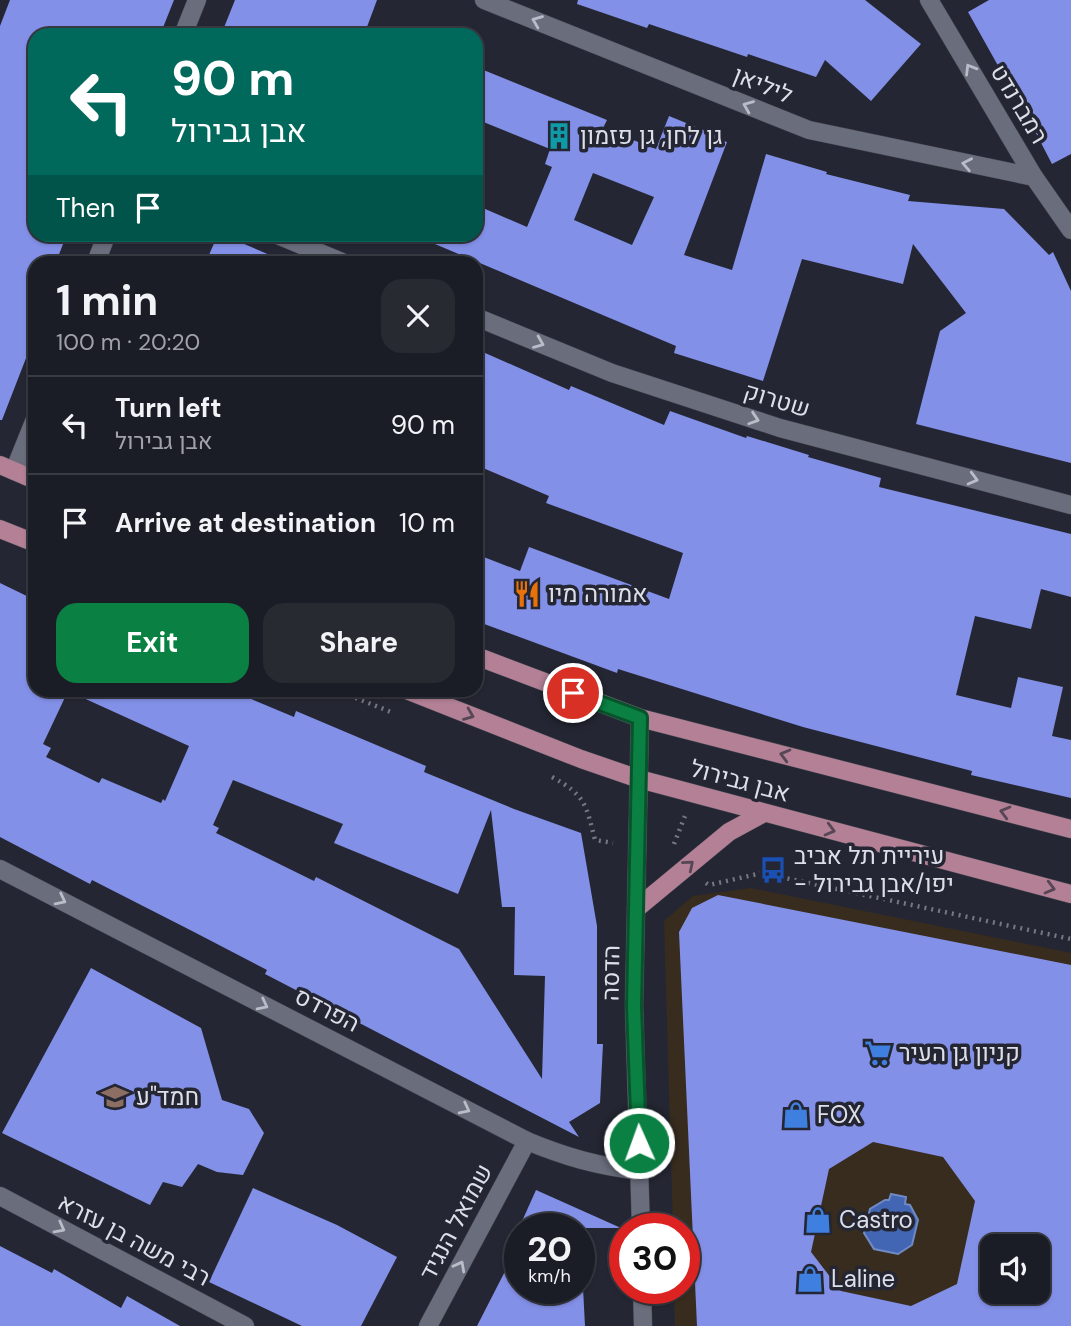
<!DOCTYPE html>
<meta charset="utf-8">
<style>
body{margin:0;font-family:"DM Sans",Heebo,sans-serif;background:#282a32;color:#f1f3f6;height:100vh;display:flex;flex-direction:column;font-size:26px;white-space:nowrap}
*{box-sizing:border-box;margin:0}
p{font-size:23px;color:#a0a2a7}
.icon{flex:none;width:38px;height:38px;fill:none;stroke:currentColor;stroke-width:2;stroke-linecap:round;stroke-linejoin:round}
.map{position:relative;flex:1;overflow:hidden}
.details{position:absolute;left:28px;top:256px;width:455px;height:441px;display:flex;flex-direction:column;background:#1b1d26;border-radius:21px;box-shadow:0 2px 5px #0004,0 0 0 2px #393b43}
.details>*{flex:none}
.guide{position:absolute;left:28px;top:28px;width:455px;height:214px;border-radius:21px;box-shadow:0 2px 5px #0004,0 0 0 2px #393b43;background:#00695c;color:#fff;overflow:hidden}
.controls{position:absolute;left:980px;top:1234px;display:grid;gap:14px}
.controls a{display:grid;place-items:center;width:70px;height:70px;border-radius:14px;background:#1b1d26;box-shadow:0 2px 5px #0004,0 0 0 2px #393b43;font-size:35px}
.speed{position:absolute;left:504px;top:1213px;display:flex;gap:14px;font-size:35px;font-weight:700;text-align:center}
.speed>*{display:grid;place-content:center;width:91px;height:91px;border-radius:50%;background:#1b1d26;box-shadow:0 2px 5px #0004,0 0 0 2px #393b43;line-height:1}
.speed small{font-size:18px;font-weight:400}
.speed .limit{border:10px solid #d22;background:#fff;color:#111}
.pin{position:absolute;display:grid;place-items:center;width:60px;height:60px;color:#fff;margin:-30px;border:4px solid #fff;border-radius:50%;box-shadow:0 2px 7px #0007}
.me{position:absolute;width:77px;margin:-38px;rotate:358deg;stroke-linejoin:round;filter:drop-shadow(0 0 5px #0008)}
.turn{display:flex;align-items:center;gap:24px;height:147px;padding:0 28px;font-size:32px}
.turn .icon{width:91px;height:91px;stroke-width:2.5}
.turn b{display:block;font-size:49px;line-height:60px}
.then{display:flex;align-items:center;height:66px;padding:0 28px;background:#0003;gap:14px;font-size:26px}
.round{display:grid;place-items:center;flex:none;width:74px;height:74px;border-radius:21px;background:#282a32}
.headline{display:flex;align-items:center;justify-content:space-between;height:119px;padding:0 28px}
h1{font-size:42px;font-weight:700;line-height:52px}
.action{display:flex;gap:14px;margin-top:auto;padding:14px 28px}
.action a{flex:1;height:80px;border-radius:21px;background:#0b8043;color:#fff;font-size:28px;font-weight:700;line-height:80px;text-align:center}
.action a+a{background:#282a32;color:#f1f3f6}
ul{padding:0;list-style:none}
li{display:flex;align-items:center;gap:21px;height:98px;padding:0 28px;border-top:2px solid #393b43}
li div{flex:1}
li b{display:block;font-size:26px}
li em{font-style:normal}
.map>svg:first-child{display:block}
.commercial{fill:#382c1e;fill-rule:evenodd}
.water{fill:#4266b3;stroke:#708ac3;stroke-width:2}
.building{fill:#8390e7;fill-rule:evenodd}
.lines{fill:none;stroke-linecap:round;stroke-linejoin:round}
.minor-casing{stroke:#434550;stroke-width:19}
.major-casing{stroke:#434550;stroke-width:19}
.path{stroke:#757882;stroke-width:4.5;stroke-dasharray:2 5;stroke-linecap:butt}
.minor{stroke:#6a6d7c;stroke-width:18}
.major{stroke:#b38096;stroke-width:18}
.oneway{stroke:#babdc8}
.oneway2{stroke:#564656}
.route-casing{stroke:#07532c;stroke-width:18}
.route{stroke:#0b8043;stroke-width:12}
.labels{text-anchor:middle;stroke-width:7;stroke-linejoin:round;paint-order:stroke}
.street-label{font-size:24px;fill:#dddfe8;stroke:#242733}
.poi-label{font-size:24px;fill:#dddfe8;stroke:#242733;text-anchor:start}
</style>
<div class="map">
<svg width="1071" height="1326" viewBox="0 0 1071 1326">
<rect width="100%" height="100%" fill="#242733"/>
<path class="commercial" d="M751 888 1071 953V1326H675L674 1288H684V1228H673L664 921 693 896ZM992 1246H1038V1292H992Z"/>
<polygon class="water" points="891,1194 906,1197 905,1204 910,1205 918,1220 912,1245 898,1254 874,1249 864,1233 870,1209 885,1200 889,1200"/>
<g class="building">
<polygon points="10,0 174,0 160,35 35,35 35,234 67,234 56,262 35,262 35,335 2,420 0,420 0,26"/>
<polygon points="235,0 377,0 364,35 221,35"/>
<polygon points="578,0 865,0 921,44 871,101 825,60 816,77 748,54 747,57 649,24 647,28 577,4"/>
<polygon points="989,0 1071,0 1071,154 1052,164 1008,79 1006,80 968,12"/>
<path d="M476 67 607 120 603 128 656 149 669 116 718 136 717 139 727 142 684 255 732 270 766 154 827 172 826 174 910 195 908 201 1004 209 1049 255 1053 252 1071 291V463L916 424 940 331 966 313 913 244 903 284 802 259 763 381 674 353 676 346 416 236 476 234V205L527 227 552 167 545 164 550 149 476 119ZM593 173 654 197 632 245 574 220Z"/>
<polygon points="218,234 221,234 286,262 206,262"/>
<polygon points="476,349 569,390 571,386 664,425 670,411 746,438 747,436 809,455 808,457 881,478 879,487 1071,534 1071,597 1041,589 1031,629 975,616 956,695 1011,708 1018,677 1063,687 1052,736 1071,740 1071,798 971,775 972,771 803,727 618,669 617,673 476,621 476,554 520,571 529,547 669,599 683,553 546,503 549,496 476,465"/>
<path d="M0 583 35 600V690H230L294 717 296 711 426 766 424 772 514 809 581 833 597 926V1044H603L600 1103 569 1122 579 1137 265 974 267 970 194 932 92 880 90 884 0 837ZM68 691 189 746 165 801 163 799 161 803 102 778 99 783 46 757 51 748 43 744ZM233 780 343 824 334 843 458 894 491 810 502 907H515L514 975 545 976 542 1079 459 949 316 877 314 881 216 833 219 828 213 825Z"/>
<path d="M718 895 1071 965V1326H697L679 932 692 908ZM873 1142 943 1157 975 1201 957 1284 911 1306 841 1291 811 1252 829 1169ZM992 1246H1038V1292H992Z"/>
<polygon points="91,968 201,1028 222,1100 249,1109 264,1133 243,1175 217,1172 198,1164 182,1187 163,1182 150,1205 2,1133"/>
<polygon points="253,1188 337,1225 397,1257 361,1326 302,1326 209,1282"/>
<polygon points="536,1190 621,1228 519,1228"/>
<polygon points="520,1242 520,1288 583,1288 585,1326 477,1326"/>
<polygon points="0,1246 52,1273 54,1269 121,1308 127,1296 180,1326 0,1326"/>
</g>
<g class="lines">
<defs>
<g id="minor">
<polyline points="484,0 809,130 1034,177"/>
<polyline points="929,0 1034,177 1071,230"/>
<polyline points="183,35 197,0"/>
<polyline points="275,234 342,262"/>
<polyline points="96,262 107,234"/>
<polyline points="476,317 612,373 780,428 1071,505"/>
<polyline points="14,471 35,419"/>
<polyline points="640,718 634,1006 641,1228"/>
<path d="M0 869 527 1141C566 1157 597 1166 640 1171"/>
<polyline points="0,1196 245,1326"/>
<polyline points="642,1288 643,1326"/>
<polyline points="428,1326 527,1141"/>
</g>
<g id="major">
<polyline points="0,465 35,480"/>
<polyline points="0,529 35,543"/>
<polyline points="476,656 640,718 1071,829"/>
<polyline points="406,690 581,759 639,779 1071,894"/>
<polyline points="636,909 729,832 764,813"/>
</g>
</defs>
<use href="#minor" class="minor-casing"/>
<use href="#major" class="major-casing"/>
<g class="path">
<polyline points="336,690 391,712"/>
<path d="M552 777C585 795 586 804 595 840L613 843"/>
<polyline points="674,844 685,816"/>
<polyline points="706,883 709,885 762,873 1071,939"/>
</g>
<use href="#minor" class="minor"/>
<use href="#major" class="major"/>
</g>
<defs><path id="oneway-chevron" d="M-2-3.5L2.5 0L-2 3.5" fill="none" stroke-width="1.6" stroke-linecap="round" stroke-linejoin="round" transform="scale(1.75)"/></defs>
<g class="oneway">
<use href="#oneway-chevron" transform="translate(537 21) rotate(-158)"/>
<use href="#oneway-chevron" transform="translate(970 69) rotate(-121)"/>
<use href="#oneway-chevron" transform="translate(748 106) rotate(-158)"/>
<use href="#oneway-chevron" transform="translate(967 164) rotate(-169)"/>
<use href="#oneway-chevron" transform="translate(539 343) rotate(22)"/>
<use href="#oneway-chevron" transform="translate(754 419) rotate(18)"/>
<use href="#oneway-chevron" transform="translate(973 479) rotate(15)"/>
<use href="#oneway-chevron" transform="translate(61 900) rotate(27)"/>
<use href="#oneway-chevron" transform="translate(263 1005) rotate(27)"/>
<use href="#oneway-chevron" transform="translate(465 1109) rotate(27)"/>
<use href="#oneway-chevron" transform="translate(60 1228) rotate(28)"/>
<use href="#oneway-chevron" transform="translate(460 1266) rotate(-62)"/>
</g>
<g class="oneway2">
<use href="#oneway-chevron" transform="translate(469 715) rotate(22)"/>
<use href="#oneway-chevron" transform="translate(785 755) rotate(-165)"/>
<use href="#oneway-chevron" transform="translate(1005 812) rotate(-165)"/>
<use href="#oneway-chevron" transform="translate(830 830) rotate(15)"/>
<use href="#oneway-chevron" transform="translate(689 865) rotate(-40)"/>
<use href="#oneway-chevron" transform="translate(1050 888) rotate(15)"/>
</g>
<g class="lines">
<defs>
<polyline id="route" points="573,693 640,718 634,1006 639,1143"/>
</defs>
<use href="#route" class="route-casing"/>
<use href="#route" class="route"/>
</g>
<defs>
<symbol id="building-bare" viewBox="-9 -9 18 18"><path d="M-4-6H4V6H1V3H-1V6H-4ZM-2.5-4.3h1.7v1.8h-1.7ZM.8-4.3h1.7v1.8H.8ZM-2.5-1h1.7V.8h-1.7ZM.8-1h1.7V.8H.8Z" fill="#0f9aa8" stroke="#242733" stroke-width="2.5" paint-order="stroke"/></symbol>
<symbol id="restaurant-bare" viewBox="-9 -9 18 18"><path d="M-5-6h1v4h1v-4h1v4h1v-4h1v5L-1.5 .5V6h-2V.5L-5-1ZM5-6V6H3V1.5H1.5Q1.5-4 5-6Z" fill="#e8710a" stroke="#242733" stroke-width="2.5" paint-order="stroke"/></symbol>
<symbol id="bus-bare" viewBox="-9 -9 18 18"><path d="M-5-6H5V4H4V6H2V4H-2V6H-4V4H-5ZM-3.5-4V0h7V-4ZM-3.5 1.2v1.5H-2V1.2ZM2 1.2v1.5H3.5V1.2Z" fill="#1a4fb4" stroke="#242733" stroke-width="2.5" paint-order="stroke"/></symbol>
<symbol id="supermarket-bare" viewBox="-9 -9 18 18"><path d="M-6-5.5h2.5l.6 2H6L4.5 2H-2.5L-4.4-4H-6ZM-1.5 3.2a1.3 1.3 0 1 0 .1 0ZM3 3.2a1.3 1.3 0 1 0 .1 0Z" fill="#3f7fe0" stroke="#242733" stroke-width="2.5" paint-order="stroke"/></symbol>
<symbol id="school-bare" viewBox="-9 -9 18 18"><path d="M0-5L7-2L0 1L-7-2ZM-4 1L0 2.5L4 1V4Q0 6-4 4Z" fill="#8d6e63" stroke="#242733" stroke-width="2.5" paint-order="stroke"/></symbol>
<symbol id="shop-bare" viewBox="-9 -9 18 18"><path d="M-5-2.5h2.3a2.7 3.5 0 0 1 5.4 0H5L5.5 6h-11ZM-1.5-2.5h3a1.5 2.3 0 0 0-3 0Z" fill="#3f7fe0" stroke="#242733" stroke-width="2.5" paint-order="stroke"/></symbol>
</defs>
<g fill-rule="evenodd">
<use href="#building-bare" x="540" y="117" width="38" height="38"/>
<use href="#restaurant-bare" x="508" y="575" width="38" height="38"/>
<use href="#bus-bare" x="754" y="851" width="38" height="38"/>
<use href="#supermarket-bare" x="859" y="1034" width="38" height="38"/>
<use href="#school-bare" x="96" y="1078" width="38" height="38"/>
<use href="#shop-bare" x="777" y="1096" width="38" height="38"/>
<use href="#shop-bare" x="799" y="1201" width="38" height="38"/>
<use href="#shop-bare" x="791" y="1260" width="38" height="38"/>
</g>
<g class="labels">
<g class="street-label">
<text transform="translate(763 85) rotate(22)" y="8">ליליאן</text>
<text transform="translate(1019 104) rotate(59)" y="8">רמברנדט</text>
<text transform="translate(777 400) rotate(17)" y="8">שטרוק</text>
<text transform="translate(740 781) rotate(15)" y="8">אבן גבירול</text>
<text transform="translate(611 973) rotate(-89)" y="8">הדסה</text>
<text transform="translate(327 1010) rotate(27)" y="8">הפרדס</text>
<text transform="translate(456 1222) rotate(-62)" y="8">שמואל הנגיד</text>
<text transform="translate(134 1240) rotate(28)" y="8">רבי משה בן עזרא</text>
</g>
<g class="poi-label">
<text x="580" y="144">גן לחן, גן פזמון</text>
<text x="548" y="602">אמורה מיו</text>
<text x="794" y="864">עיריית תל אביב<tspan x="794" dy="28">- יפו/אבן גבירול</tspan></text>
<text x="899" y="1061">קניון גן העיר</text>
<text x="136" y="1105">חמד"ע</text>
<text x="817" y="1123">FOX</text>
<text x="839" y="1228">Castro</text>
<text x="831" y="1287">Laline</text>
</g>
</g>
</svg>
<div class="controls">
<a><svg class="icon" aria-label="sound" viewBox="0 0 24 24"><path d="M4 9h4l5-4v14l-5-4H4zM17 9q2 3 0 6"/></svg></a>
</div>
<div class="speed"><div>20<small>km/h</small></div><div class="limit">30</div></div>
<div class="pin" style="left:573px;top:693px;background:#d93025"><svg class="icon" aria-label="arrive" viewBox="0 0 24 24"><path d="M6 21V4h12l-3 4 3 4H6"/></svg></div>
<svg class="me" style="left:639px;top:1143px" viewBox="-20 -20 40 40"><circle r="17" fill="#0b8043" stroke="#fff" stroke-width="3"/><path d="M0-11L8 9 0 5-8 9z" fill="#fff"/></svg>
<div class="guide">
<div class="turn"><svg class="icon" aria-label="left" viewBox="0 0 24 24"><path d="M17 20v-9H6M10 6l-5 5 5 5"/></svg><div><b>90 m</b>אבן גבירול</div></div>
<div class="then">Then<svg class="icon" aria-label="arrive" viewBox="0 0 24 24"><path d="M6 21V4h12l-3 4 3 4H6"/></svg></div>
</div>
<section class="details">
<div class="headline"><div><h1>1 min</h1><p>100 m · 20:20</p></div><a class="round"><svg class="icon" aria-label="close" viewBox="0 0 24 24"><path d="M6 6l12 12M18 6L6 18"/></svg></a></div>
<ul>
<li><svg class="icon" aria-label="left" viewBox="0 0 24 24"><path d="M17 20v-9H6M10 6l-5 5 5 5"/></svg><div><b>Turn left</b><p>אבן גבירול</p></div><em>90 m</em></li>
<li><svg class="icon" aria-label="arrive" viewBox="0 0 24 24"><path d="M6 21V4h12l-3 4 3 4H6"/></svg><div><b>Arrive at destination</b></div><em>10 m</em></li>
</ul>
<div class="action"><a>Exit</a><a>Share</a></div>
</section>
</div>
